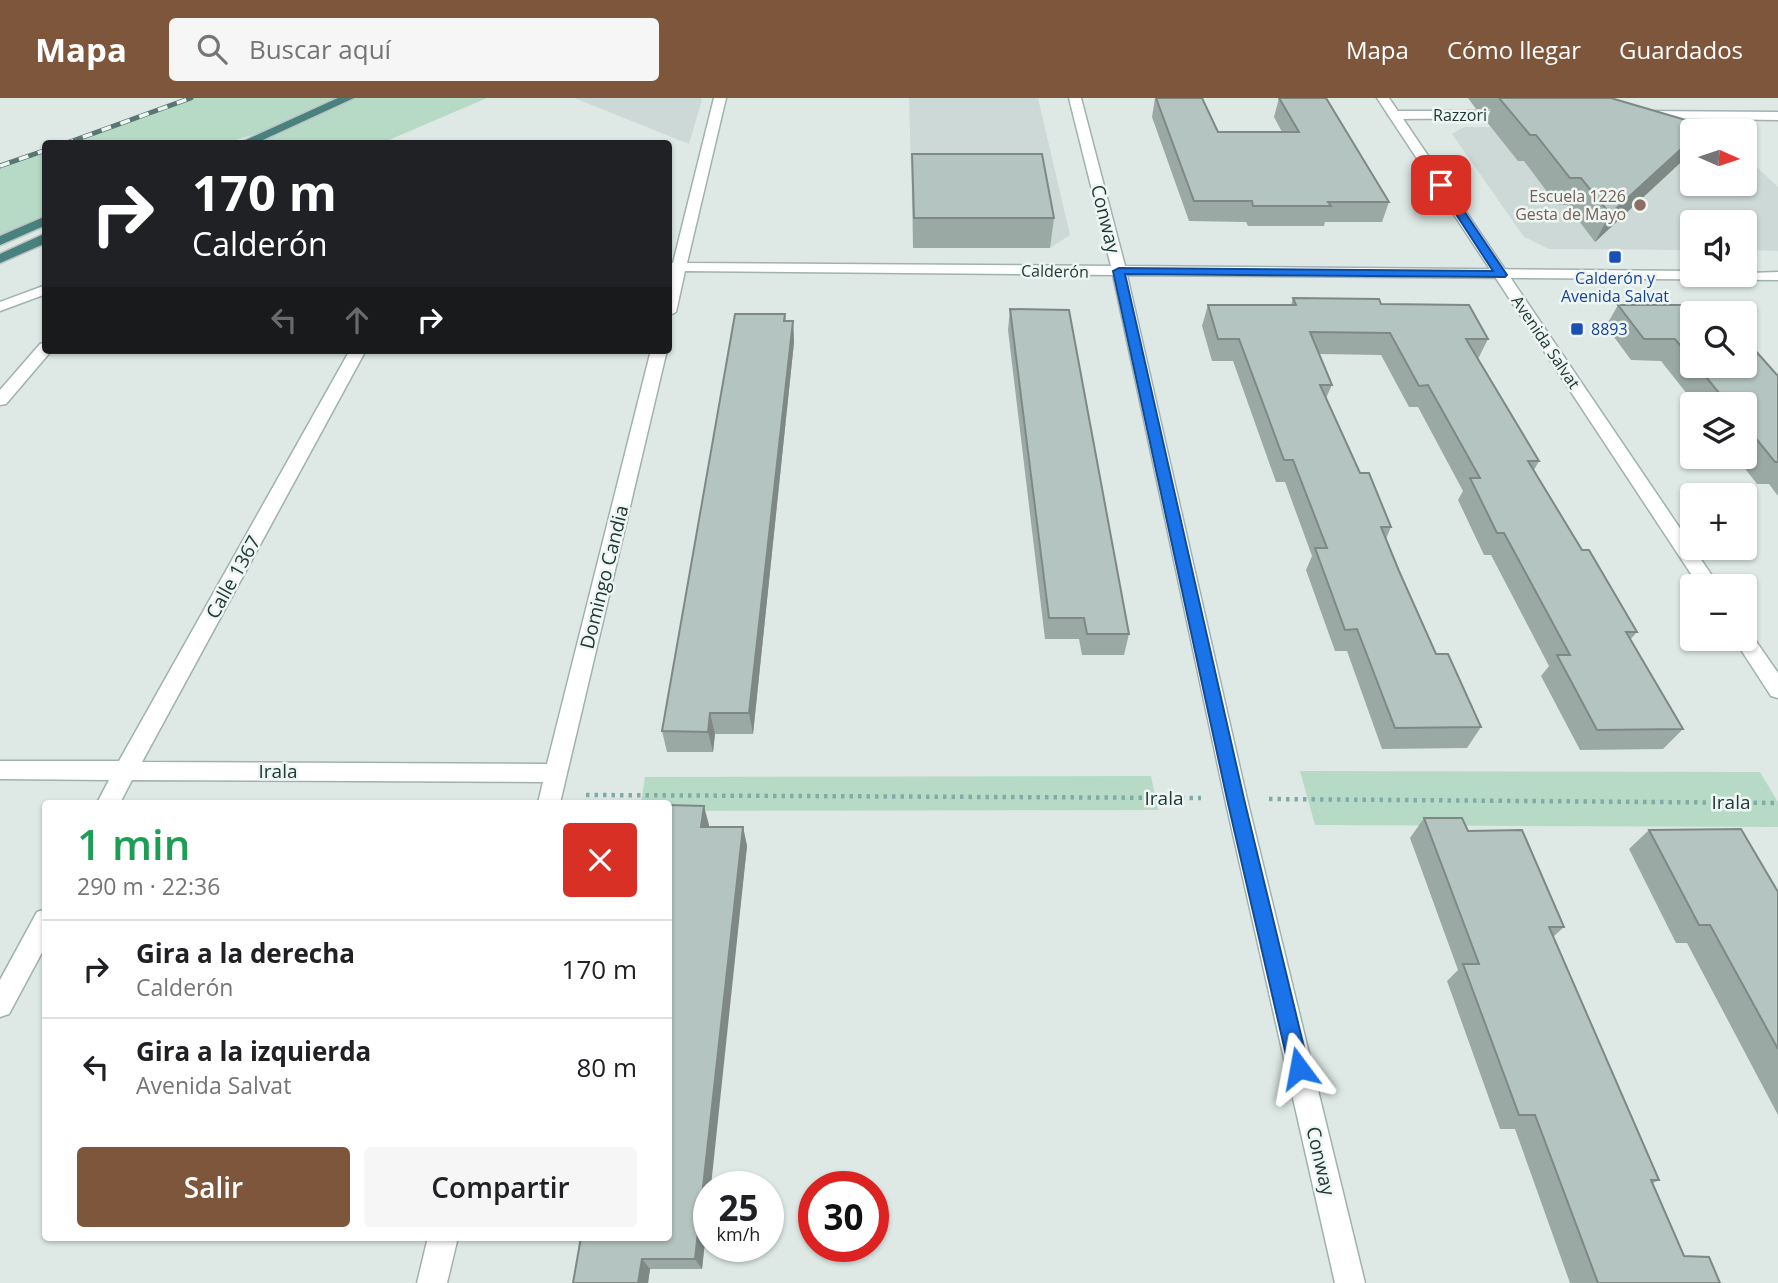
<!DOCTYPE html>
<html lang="es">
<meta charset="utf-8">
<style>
body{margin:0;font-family:"Open Sans",sans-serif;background:#f6f6f6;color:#202124;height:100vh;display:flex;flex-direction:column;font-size:26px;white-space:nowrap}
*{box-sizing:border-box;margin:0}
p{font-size:23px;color:#757577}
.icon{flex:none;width:38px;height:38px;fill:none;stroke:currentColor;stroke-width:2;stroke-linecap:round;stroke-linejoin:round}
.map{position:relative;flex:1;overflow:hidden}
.sheet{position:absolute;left:42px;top:702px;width:630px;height:441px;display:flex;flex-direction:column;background:#fff;border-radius:7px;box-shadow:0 2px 5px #0004}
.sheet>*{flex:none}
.hud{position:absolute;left:42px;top:42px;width:630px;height:214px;border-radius:7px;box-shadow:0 2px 5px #0004;background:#202124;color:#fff;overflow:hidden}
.needle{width:46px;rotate:93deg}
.controls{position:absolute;left:1680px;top:21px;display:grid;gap:14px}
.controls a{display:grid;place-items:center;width:77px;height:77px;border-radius:7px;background:#fff;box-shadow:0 2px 5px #0004;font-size:35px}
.speed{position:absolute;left:693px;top:1073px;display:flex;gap:14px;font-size:35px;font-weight:700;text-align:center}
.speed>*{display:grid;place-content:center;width:91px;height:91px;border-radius:50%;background:#fff;box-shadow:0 2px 5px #0004;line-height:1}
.speed small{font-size:18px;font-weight:400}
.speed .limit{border:10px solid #d22;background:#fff;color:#111}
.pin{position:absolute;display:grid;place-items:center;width:60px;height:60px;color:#fff;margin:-30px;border-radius:14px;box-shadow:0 4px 10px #0006}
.me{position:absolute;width:77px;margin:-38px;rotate:347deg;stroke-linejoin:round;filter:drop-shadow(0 0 5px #0008)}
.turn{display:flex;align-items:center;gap:24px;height:147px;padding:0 35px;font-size:32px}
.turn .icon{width:91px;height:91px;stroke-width:2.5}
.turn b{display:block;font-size:49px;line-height:60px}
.lanes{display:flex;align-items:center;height:66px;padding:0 35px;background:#0003;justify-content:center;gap:35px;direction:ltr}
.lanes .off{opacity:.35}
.round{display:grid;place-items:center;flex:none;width:74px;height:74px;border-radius:7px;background:#f6f6f6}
.head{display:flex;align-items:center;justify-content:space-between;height:119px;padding:0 35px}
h1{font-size:42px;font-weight:600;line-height:52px;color:#1e9e55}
.cta{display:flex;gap:14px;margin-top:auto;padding:14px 35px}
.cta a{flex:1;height:80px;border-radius:7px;background:#7d563b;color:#fff;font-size:28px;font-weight:600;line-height:80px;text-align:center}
.cta a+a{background:#f6f6f6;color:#202124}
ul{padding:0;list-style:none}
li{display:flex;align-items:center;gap:21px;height:98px;padding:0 35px;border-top:2px solid #e0e0e0}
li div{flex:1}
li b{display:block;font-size:26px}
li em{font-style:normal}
header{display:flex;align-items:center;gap:42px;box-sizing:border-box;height:98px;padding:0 35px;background:#7d563b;color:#fff}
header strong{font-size:33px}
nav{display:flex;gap:38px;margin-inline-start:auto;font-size:24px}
.search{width:490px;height:63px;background:#f6f6f6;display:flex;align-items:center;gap:18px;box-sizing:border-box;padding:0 24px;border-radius:7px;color:#757577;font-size:26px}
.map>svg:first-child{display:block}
.built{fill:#cdd9d6}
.green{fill:#b7dac7}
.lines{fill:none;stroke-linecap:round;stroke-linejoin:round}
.minor-casing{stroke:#a1b1ae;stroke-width:3}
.tertiary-casing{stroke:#a1b1ae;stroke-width:3}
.trunk-casing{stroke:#bcc4c3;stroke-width:3}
.path{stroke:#7faca6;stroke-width:4.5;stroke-dasharray:3.5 5;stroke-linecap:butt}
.minor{fill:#fff;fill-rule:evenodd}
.tertiary{fill:#fff;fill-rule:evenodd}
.trunk{fill:#48817e;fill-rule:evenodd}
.rail-casing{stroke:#5a7572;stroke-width:5}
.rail{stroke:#eef6f4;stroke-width:3.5;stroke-dasharray:10;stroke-linecap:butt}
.wall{fill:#9ba9a5}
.shaded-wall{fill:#7e8986}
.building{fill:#b4c4c0;stroke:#7e8986;stroke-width:2}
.route{fill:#1a73e8;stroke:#114b97;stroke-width:2}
.education-dot{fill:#8d6e63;stroke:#eef6f4;stroke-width:2.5}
.transit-dot{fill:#1a4fb4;stroke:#eef6f4;stroke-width:2.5}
.labels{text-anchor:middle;stroke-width:5;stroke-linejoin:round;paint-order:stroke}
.far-street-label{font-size:16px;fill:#203936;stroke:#eef6f4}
.far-education-label{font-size:16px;fill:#785e54;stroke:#eef6f4;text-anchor:end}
.far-transit-label{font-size:16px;fill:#164399;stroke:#eef6f4}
.street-label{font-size:19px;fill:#203936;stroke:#eef6f4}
</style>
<header>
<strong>Mapa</strong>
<div class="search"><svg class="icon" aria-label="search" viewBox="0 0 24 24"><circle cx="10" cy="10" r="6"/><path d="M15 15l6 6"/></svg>Buscar aquí</div>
<nav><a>Mapa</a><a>Cómo llegar</a><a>Guardados</a></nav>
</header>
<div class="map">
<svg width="1778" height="1185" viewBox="0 0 1778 1185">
<rect width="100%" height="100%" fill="#dee9e6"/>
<g class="built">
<polygon points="574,0 701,0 702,2 689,46"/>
<polygon points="909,0 1038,0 1070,137 1050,150 913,150"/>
<polygon points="1464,29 1714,30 1718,33 1692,33 1692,86 1745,86 1745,58 1778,89 1778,153 1745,152 1745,124 1692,124 1692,152 1549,151 1524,139 1452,36"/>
</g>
<g class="green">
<polygon points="191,0 487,0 382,45 243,45 266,33 225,45 64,46"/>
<polygon points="45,52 45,122 0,143 0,68"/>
<polygon points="1300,673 1760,674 1778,704 1778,729 1315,727"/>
<polygon points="1151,678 1158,712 669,713 668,705 641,705 645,679"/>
</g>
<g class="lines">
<defs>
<g id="minor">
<polygon points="714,0 726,0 687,165 1111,168 1069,0 1081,0 1125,168 1692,173 1692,177 1778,174 1778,182 1127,177 1247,701 1365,1185 1335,1185 1225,701 1113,177 685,173 676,214 668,218 671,173 668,173 668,165 673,165"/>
<polygon points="1517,13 1521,14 1521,20 1394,21 1388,17 1394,13"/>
<polygon points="1640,13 1778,14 1778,22 1636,20 1636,14"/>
<polygon points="46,187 46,196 0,213 0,204"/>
<polygon points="46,244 46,252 52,252 6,306 0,307 0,292 40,246"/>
<polygon points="350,252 366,252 142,664 547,666 651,252 667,252 560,705 538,705 543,684 132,682 120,705 97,705 109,682 0,681 0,663 119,663"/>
<polygon points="46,811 46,847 9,916 0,919 0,882 37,814"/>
<polygon points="428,1139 458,1139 447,1185 417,1185"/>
</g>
<g id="tertiary">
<polygon points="1377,0 1389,0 1719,488 1699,488"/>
<polygon points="1745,534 1751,536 1778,575 1778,600 1771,598 1734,541 1745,541"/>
</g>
<g id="trunk">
<polygon points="338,0 354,0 254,46 237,46"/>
<polygon points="46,118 46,127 0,147 0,138"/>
<polygon points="46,135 46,145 0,165 0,156"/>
</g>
</defs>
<use href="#minor" class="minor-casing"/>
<use href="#tertiary" class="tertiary-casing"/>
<use href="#trunk" class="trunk-casing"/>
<g class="path">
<polyline points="586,697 1201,700"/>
<polyline points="1269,701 1778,705"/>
</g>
<use href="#minor" class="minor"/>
<use href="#tertiary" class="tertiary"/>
<use href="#trunk" class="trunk"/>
<defs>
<g id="rail">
<polyline points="64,46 191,0"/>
<polyline points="0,68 46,52"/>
</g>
</defs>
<use href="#rail" class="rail-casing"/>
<use href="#rail" class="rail"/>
</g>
<g class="wall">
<polygon points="1155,0 1218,34 1282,34 1274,19 1279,0 1389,104 1382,124 1325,124 1324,128 1248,128 1246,124 1189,123 1152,19"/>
<polygon points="1468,0 1611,0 1692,33 1692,52 1595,144 1567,107 1557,107 1524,63 1518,63 1486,23 1491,11 1476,11"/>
<polygon points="912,56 1054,120 1050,150 913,150"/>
<polygon points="1293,200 1381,206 1488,241 1478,261 1539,363 1534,372 1582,452 1637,534 1630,542 1683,631 1663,651 1580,652 1541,578 1549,568 1491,457 1484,457 1458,402 1463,393 1418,309 1409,309 1381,257 1319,256 1332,287 1326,300 1360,375 1391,429 1386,441 1399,473 1436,556 1481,629 1467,650 1382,651 1347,553 1335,553 1306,472 1312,458 1285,384 1276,384 1233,263 1212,263 1202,228 1208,207 1291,207"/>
<polygon points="1618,207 1692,215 1692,268 1745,268 1778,278 1778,398 1769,386 1757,386 1736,359 1745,359 1745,306 1695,306 1661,263 1631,262 1606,228"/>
<polygon points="1010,211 1129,536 1124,557 1082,557 1079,541 1045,541 1008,232"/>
<polygon points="785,216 786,223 793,223 794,244 753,636 715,636 713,654 667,654 662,633"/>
<polygon points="668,707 709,727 708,729 743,729 747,748 709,1088 709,1106 702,1171 650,1171 648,1185 573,1185"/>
<polygon points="1424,720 1468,733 1564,829 1553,839 1659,1082 1653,1085 1684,1158 1720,1185 1570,1185 1515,1031 1500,1031 1447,883 1458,872 1410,740"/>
<polygon points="1649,732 1778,794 1778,1017 1687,845 1676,845 1629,751"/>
</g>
<g class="shaded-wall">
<polygon points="1692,41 1692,52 1691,55 1595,144 1610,116"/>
<polygon points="793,223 794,244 753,636 749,615"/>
<polygon points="710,615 715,636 713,654 708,634"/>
<polygon points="704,708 709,727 706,748 701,729"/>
<polygon points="743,729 747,748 711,1088 709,1088 709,1106 702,1171 695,1161"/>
<polygon points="642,1161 650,1171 648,1185 638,1185"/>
</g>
<g class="building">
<polygon points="1156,0 1202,0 1218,34 1299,34 1279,0 1326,0 1389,104 1328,104 1331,108 1253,108 1252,103 1194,103"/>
<polygon points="1499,0 1611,0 1706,28 1700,33 1692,33 1692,41 1610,116 1581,80 1570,80 1536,37 1530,37"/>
<polygon points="912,56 1042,56 1054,120 914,120"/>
<polygon points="1293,200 1379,201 1381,206 1469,207 1488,241 1466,241 1539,363 1528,363 1582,452 1589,452 1637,534 1626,534 1683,631 1597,632 1557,557 1570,557 1504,435 1497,435 1470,380 1480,380 1428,287 1419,288 1390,235 1310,234 1332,287 1320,287 1360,375 1369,375 1391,429 1381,429 1399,473 1436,556 1448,556 1481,629 1395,630 1357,531 1345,532 1315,450 1327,450 1293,362 1284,362 1239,241 1218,241 1208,207 1296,207"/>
<polygon points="1618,207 1713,207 1721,215 1692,215 1692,262 1675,241 1644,241"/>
<polygon points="1010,211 1069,212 1129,536 1087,536 1084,520 1049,520"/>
<polygon points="735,216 785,216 784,223 793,223 749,615 710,615 708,634 662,633"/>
<polygon points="1745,241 1778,278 1778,364 1775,364 1745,327 1745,306 1728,306 1697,268 1745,268"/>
<polygon points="668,707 704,708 701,729 743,729 695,1161 642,1161 638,1185 573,1185 581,1139 668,1139"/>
<polygon points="1424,720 1462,720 1468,733 1522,732 1564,829 1549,829 1659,1082 1651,1082 1684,1158 1709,1159 1720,1185 1598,1185 1535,1017 1519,1017 1463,866 1479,866"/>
<polygon points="1741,731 1778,794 1778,951 1710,827 1699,827 1649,732"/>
</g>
<polygon class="route" points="1441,84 1445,85 1507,177 1505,179 1125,176 1244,701 1309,970 1306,977 1299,980 1292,977 1289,970 1227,701 1113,173 1119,170 1493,173 1437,87"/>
<circle class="education-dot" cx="1640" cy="107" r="7"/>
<g class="transit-dot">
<rect x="1608" y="152" width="14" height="14" rx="3.5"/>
<rect x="1570" y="224" width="14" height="14" rx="3.5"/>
</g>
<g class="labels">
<g class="far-street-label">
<text x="1460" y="23">Razzori</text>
<text transform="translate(1055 173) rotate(1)" y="6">Calderón</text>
<text transform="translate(1546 244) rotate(56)" y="6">Avenida Salvat</text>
</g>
<g class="far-education-label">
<text x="1626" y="104">Escuela 1226<tspan x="1626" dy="18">Gesta de Mayo</tspan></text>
</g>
<g class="far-transit-label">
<text x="1615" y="186">Calderón y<tspan x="1615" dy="18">Avenida Salvat</tspan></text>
<text x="1591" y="237" text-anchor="start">8893</text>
</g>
<g class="street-label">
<text transform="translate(1106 121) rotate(76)" y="7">Conway</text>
<text transform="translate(233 479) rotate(-61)" y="7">Calle 1367</text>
<text transform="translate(604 479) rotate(-76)" y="7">Domingo Candia</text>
<text x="278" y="680">Irala</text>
<text x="1164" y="707">Irala</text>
<text x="1731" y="711">Irala</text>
<text transform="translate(1321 1063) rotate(77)" y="7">Conway</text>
</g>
</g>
</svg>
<div class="controls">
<a><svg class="needle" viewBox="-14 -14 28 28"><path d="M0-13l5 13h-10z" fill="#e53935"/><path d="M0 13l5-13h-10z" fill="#757577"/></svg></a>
<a><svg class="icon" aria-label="sound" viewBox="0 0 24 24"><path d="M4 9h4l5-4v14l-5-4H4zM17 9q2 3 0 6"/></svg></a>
<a><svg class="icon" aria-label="search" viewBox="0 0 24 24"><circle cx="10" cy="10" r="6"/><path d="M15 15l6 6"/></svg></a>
<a><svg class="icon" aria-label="layers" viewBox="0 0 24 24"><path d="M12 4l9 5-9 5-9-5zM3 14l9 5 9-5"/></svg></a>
<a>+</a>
<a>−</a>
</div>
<div class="speed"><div>25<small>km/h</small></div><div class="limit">30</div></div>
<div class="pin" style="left:1441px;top:87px;background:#d93025"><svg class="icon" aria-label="arrive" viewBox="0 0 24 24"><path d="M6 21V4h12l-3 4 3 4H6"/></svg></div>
<svg class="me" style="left:1299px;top:970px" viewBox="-20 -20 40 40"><path d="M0-17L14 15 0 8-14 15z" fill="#1a73e8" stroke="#fff" stroke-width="4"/></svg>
<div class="hud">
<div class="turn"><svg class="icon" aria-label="right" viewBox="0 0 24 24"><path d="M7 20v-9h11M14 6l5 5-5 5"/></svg><div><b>170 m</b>Calderón</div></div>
<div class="lanes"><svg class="icon off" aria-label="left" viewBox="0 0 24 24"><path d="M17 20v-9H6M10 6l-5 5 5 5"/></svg><svg class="icon off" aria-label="ahead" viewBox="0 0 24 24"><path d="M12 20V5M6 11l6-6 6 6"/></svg><svg class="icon" aria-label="right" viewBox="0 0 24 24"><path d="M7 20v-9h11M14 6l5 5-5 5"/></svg></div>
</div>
<section class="sheet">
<div class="head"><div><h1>1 min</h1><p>290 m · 22:36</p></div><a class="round" style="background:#d93025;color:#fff"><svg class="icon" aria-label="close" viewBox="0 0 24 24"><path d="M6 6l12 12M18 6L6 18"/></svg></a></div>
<ul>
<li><svg class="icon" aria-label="right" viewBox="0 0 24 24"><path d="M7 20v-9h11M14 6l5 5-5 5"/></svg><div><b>Gira a la derecha</b><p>Calderón</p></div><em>170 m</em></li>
<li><svg class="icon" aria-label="left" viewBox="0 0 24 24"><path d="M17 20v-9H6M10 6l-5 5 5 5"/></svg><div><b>Gira a la izquierda</b><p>Avenida Salvat</p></div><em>80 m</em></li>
</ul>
<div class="cta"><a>Salir</a><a>Compartir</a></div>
</section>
</div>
